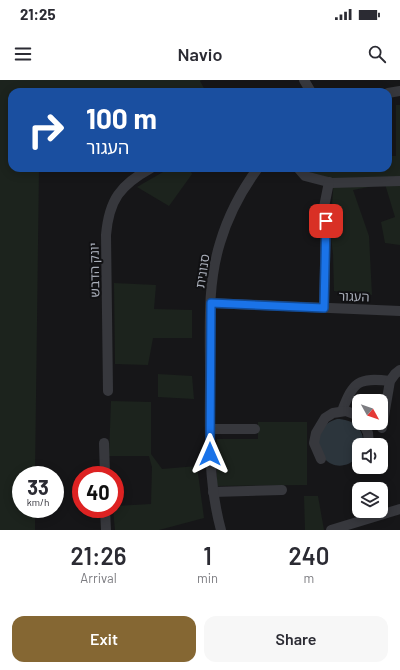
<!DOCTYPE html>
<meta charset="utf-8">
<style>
body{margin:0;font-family:Barlow,"Noto Sans Hebrew",sans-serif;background:#f7f7f7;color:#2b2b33;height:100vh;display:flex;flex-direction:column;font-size:15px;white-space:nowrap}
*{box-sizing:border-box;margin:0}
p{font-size:13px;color:#7c7c81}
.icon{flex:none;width:22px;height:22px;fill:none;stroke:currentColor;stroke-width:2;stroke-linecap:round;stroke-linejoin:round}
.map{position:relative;height:450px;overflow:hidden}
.details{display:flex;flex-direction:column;background:#fff;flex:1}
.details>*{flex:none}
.banner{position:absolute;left:8px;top:8px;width:384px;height:84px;border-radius:12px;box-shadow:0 2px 10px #0003;background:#1a4fa0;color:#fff;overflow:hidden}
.needle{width:26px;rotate:130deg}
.buttons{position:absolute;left:352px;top:314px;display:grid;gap:8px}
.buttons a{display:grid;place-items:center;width:36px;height:36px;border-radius:8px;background:#fff;box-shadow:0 2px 10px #0003;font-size:20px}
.speed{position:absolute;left:12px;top:386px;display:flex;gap:8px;font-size:20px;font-weight:700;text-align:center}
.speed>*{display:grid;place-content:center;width:52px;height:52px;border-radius:50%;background:#fff;box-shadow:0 2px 10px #0003;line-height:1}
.speed small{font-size:10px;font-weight:400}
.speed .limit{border:6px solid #d22;background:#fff;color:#111}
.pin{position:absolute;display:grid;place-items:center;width:34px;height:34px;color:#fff;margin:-17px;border-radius:8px;box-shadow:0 2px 6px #0006}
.me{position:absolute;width:44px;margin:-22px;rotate:0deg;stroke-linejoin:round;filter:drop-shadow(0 0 3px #0008)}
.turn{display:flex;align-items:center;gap:14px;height:84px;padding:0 12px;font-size:18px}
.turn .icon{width:52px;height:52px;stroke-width:2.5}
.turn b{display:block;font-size:28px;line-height:34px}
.eta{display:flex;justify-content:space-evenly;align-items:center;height:68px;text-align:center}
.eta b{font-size:24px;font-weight:600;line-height:28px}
.action{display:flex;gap:8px;margin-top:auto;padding:8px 12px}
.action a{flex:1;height:46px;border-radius:12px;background:#856733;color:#fff;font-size:16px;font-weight:600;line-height:46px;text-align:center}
.action a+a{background:#f7f7f7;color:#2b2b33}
.status{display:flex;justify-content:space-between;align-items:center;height:28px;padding:0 20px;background:#fff;direction:ltr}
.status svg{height:11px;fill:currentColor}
header{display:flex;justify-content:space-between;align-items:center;height:52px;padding:0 12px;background:#fff;font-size:18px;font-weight:600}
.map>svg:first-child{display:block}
.green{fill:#1c231d}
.water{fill:#2c353c}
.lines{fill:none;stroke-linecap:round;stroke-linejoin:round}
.minor{stroke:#37383d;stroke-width:10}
.route-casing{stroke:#114b97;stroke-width:10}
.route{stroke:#1a73e8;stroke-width:7}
.labels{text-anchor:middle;stroke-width:4;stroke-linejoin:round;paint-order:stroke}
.street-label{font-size:13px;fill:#a8adb8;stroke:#111113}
</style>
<div class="status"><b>21:25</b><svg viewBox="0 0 49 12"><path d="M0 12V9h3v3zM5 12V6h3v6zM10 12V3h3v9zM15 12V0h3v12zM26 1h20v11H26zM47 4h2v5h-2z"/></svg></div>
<header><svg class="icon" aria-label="menu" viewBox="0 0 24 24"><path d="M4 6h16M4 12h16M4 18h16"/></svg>Navio<svg class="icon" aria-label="search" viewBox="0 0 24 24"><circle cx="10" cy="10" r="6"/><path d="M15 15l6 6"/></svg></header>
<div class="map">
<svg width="400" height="450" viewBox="0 0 400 450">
<rect width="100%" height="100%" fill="#161618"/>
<g class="green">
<polygon points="0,0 202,0 200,1 206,12 12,12 12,88 39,88 35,395 21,395 21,429 35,429 35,450 0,450"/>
<polygon points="396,25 400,25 400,165 385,163 381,142 395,137 385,104 353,110 369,156 372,215 334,211 333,174 330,149 334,99 294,88 388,88 388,76 396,76"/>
<polygon points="170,88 189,88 192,94 169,126 137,107"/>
<polygon points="114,203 156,205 154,229 192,230 192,258 153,258 148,285 115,284"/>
<polygon points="158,294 192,296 194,319 158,317"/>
<polygon points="111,321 151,322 151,374 162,389 197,386 204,438 159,450 115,450 113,429 115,429 115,426 151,424 152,387 149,376 109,376"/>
<polygon points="258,342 307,342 307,405 217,406 217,359 258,359"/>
<polygon points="304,416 318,416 324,450 305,450"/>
</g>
<path class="water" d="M337 339C352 339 365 348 363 365H359V376C328 408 297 351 337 339Z"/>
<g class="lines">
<g class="minor">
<polyline points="304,0 311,12"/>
<polyline points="388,13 400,11"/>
<polyline points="298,88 305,96 332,103 400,101"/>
<polyline points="211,223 400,231"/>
<polyline points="324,228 326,141 323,132 329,102"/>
<path d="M108 311 106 155C109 120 120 105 151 88"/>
<path d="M342 331C353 302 358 297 390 301"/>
<polyline points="363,343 368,353 369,365"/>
<polyline points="382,348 390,301 395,294 400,290"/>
<polyline points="210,349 255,349"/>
<polyline points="104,363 105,395"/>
<polyline points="321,379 314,363 316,353 325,338 333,333 346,331 354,334 359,339"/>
<polyline points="213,412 282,410"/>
<polyline points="105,429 106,450"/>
<path d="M221 450C207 399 210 346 210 293 210 250 207 205 220 163 228 136 241 111 258 88"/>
<polyline points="331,450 400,429"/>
</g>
</g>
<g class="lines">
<defs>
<polyline id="route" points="210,374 211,223 324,228 326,141"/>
</defs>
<use href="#route" class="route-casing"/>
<use href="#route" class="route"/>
</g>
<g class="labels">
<g class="street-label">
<text transform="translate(94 190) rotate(-91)" y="5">יונק הדבש</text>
<text transform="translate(202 191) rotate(-81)" y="5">סנונית</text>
<text transform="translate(354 216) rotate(2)" y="5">העגור</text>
</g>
</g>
</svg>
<div class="buttons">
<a><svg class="needle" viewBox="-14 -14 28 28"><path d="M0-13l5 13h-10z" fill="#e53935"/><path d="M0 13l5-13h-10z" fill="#7c7c81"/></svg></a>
<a><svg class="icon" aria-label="sound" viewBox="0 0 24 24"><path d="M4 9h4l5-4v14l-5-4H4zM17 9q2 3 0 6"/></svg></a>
<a><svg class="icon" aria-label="layers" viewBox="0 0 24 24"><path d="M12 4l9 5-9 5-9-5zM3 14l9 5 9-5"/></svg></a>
</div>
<div class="speed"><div>33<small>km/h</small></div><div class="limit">40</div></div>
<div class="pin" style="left:326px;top:141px;background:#d93025"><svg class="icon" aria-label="arrive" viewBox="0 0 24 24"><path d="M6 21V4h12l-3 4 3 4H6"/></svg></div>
<svg class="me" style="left:210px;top:374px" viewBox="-20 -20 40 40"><path d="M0-17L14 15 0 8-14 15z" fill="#1a73e8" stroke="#fff" stroke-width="4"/></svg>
<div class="banner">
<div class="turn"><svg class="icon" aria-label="right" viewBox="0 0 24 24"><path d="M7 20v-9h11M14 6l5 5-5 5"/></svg><div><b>100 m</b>העגור</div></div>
</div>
</div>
<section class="details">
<div class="eta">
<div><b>21:26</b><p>Arrival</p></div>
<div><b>1</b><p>min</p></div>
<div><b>240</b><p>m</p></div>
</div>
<div class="action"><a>Exit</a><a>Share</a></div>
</section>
